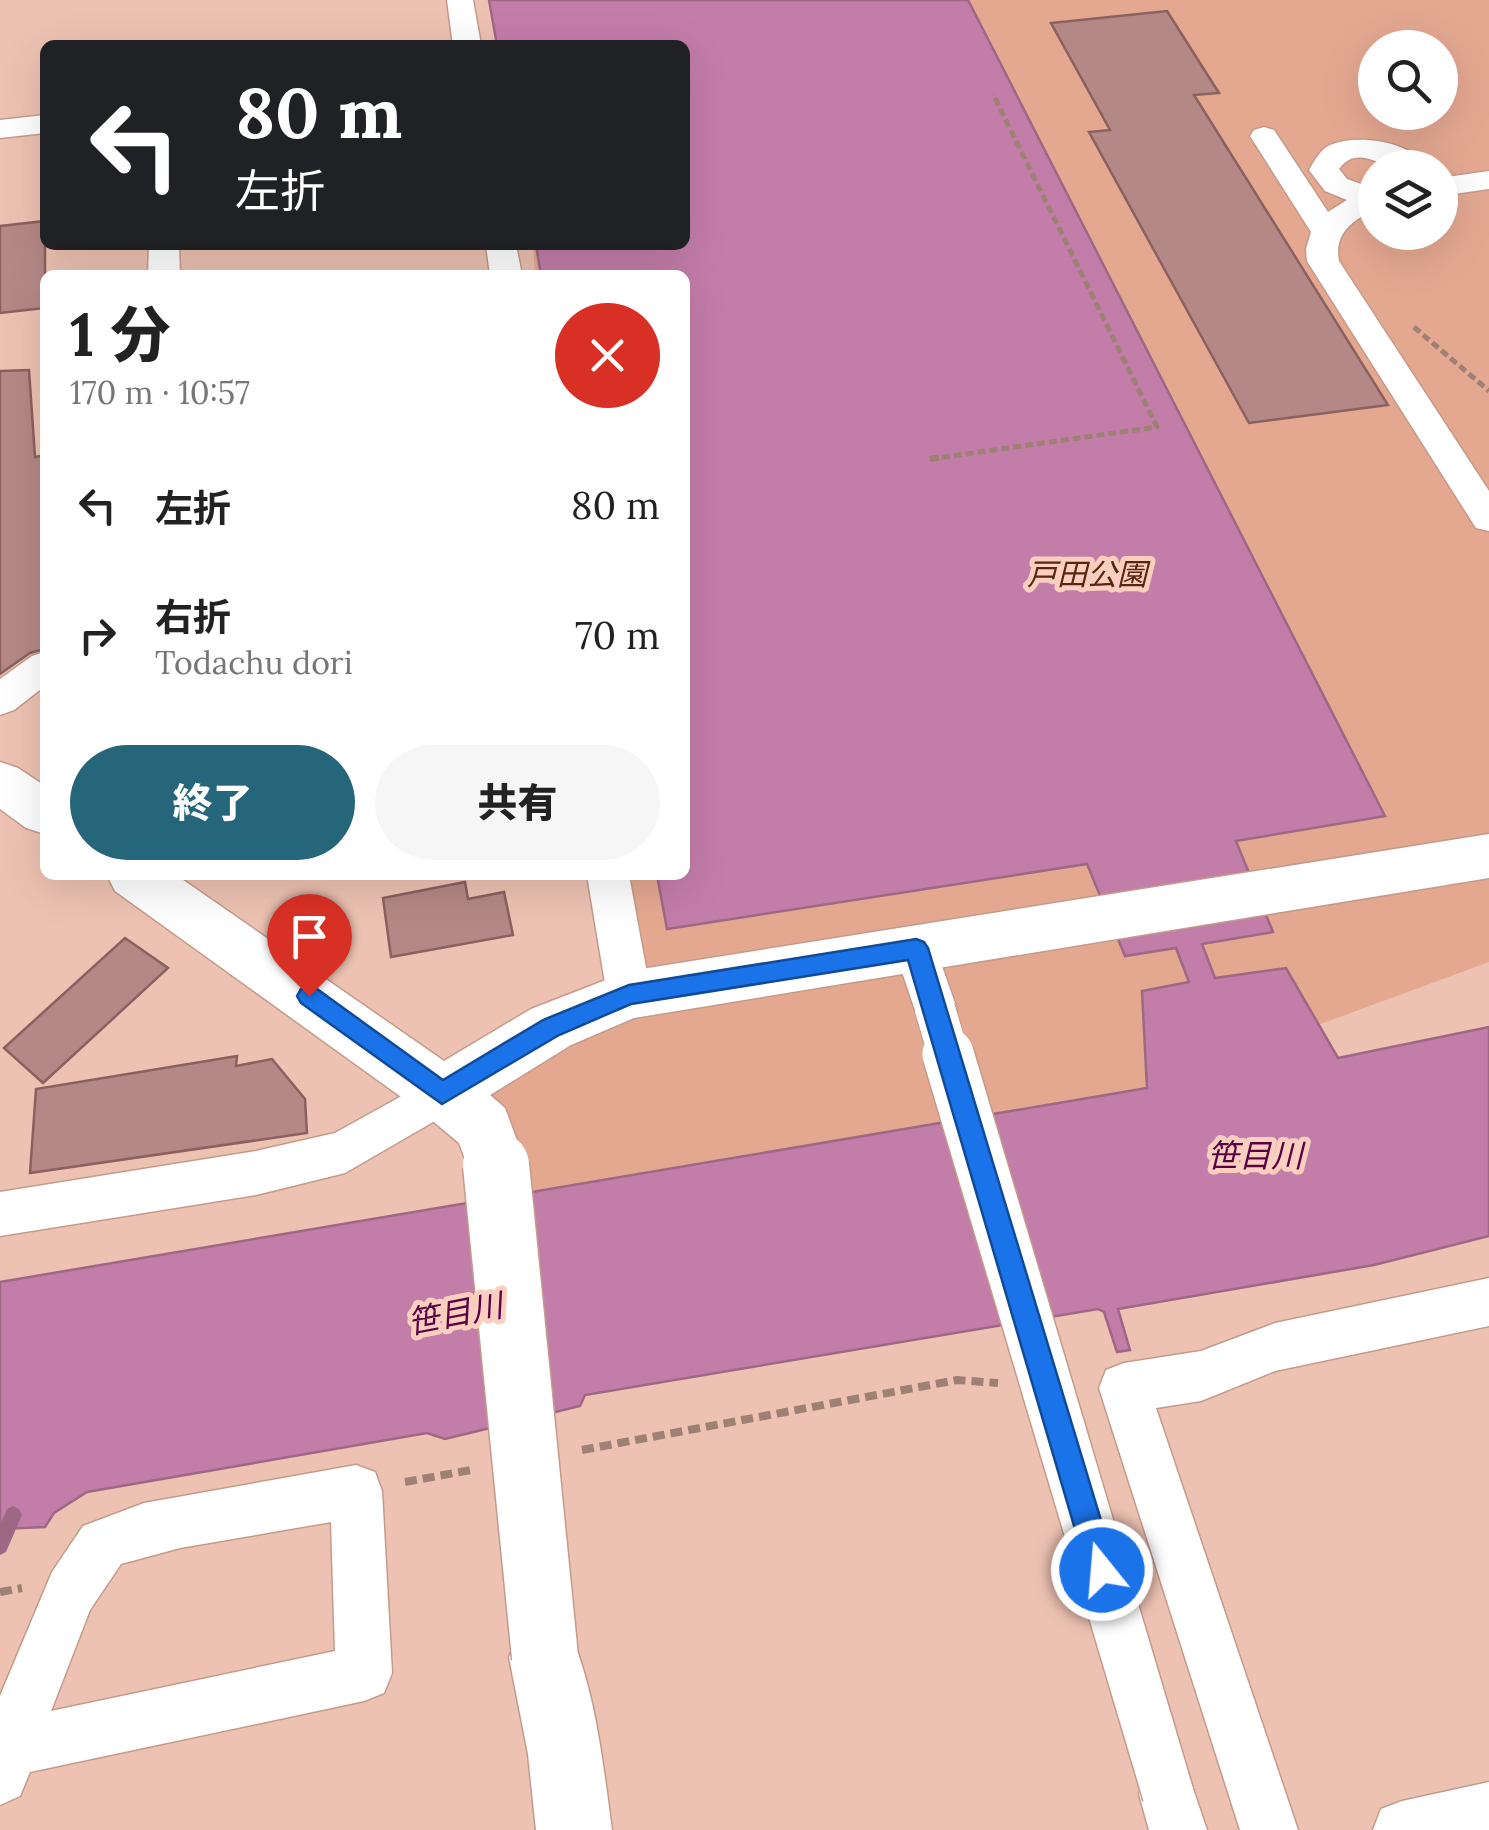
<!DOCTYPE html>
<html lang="ja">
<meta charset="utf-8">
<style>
body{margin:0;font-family:Lora,"Noto Sans JP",serif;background:#f6f6f6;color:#222;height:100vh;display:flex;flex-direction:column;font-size:38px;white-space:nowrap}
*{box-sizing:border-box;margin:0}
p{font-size:32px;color:#767676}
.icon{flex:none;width:55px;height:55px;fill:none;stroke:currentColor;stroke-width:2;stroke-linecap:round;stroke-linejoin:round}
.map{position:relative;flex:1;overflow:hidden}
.panel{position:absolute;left:40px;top:270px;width:650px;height:610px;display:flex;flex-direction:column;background:#fff;border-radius:15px;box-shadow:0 10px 40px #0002}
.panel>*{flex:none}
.guide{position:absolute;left:40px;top:40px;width:650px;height:210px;border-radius:15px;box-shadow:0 10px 40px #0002;background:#202124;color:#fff;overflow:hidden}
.controls{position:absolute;left:1358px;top:30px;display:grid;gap:20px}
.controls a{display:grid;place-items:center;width:100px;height:100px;border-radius:50%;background:#fff;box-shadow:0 10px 40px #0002;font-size:50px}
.pin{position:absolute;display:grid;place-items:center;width:85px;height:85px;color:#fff;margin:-102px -42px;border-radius:50% 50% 50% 0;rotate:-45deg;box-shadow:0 0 10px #0007}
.pin .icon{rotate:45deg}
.me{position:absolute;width:110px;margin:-55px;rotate:343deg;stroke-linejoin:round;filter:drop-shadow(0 0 8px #0008)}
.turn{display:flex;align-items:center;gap:35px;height:210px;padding:0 30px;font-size:45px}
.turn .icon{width:130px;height:130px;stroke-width:2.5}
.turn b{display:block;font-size:70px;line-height:85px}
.round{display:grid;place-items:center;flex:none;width:105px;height:105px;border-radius:52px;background:#f6f6f6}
.headline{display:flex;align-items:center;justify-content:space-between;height:170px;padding:0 30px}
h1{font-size:60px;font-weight:800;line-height:75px}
.primary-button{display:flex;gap:20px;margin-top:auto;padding:20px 30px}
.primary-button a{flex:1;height:115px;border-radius:60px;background:#25667a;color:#fff;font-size:40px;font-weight:800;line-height:115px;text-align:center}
.primary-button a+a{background:#f6f6f6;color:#222}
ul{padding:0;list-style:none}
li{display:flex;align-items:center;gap:30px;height:130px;padding:0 30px}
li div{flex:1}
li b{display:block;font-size:38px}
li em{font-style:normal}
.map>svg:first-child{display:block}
.green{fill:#e4a891;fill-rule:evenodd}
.water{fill:#c37da9;stroke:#9e6885;stroke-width:2.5}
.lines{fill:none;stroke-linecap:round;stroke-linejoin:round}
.stream{fill:#9e6885;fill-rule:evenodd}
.building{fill:#b48886;stroke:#8a615f;stroke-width:2.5}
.street-casing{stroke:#c49b8b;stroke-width:3}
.secondary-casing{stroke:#c49b8b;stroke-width:3}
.path-far2{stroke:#9e8074;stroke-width:5;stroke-dasharray:8 4;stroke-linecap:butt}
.path-far1{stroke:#9e8074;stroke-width:6;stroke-dasharray:9 5;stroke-linecap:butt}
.path{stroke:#9e8074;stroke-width:8;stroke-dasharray:12 6;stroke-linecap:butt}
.street{fill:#fff;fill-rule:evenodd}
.secondary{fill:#fff;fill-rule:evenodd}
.street-bridge-far1-casing{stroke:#c49b8b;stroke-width:42;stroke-linecap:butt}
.street-bridge-casing{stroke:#c49b8b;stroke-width:54;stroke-linecap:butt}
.secondary-bridge-casing{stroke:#c49b8b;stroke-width:69;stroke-linecap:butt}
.street-bridge-far1{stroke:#fff;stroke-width:40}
.street-bridge{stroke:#fff;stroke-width:51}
.secondary-bridge{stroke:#fff;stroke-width:66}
.route{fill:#1a73e8;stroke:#114b97;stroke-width:2.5}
.labels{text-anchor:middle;stroke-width:10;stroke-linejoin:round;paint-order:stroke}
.park-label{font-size:30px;font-style:italic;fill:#572611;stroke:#facfbf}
.water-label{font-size:32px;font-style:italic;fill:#5a0344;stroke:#facfbf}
</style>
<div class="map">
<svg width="1489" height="1830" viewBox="0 0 1489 1830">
<rect width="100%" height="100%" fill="#edc2b2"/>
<path class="green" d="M505 0H1489V962L1147 1088 503 1305 496 1165 443 1093 629 995 608 875H685V275H535L533 245H685V45ZM1375 48H1440V112H1375ZM1375 168H1440V232H1375Z"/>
<polygon class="water" points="489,0 968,0 1385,816 1236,841 1273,932 1202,944 1215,978 1286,968 1338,1058 1489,1027 1489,1236 1374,1265 1118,1309 1130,1350 1117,1352 1104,1312 1098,1309 585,1395 580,1406 445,1439 427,1433 87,1492 54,1513 45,1527 0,1529 0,1282 1147,1088 1142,991 1189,982 1176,948 1125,956 1087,864 667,929 657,875 685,875 685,275 541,275 536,245 685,245 685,45 497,45"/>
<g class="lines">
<polygon class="stream" points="13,1506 19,1509 22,1515 6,1552 0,1555 0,1525 7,1509"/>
</g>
<g class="building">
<polygon points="1167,11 1219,93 1194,95 1388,405 1249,423 1089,132 1110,130 1051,23"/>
<polygon points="45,221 45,308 0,313 0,226"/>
<polygon points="29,370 35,457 45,455 45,649 30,653 0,674 0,371"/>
<polygon points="465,882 468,899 504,892 513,935 391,957 383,898"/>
<polygon points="125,938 168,968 43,1083 4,1048"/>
<polygon points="237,1056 236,1066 272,1059 305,1099 307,1133 30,1173 36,1089"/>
</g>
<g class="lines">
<defs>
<g id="street">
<polygon points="447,0 473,0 481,45 453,45"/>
<polygon points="45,115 45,133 0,138 0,120"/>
<path d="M1264 127 1274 130 1328 212 1347 200 1325 191 1309 170C1315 160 1320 150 1330 145 1359 133 1411 142 1430 168 1420 168 1408 169 1398 168 1376 164 1356 146 1339 169L1347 179 1375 189V209C1352 221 1334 233 1339 261L1489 491V531L1476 528 1307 261 1306 249 1311 232 1250 136 1254 130Z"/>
<polygon points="1489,171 1489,189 1440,196 1440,178"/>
<polygon points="149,245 179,245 180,275 148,275"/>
<polygon points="486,245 516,245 522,275 490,275"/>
<polygon points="45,652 45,686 14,710 0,715 0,679 32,656"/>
<polygon points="587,875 629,875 651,995 645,1008 629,1014 613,1008 607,995"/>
<polygon points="916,930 931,935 957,1009 951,1022 935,1028 919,1022 894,948 901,935"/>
<polygon points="443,1073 459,1079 466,1093 459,1107 345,1173 256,1195 0,1236 0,1192 256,1151 335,1133"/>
<polygon points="1489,1278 1489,1326 1275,1371 1201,1401 1156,1408 1298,1830 1240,1830 1099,1388 1106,1370 1124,1363 1201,1351 1275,1323"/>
<path d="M356 1465 375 1472 382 1491 392 1673 384 1693 364 1701 30 1772 20 1796 0 1805V1696L52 1572 83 1526 144 1503ZM331 1522 335 1651 51 1711 90 1610 121 1564 180 1548Z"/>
<polygon points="1168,1765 1188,1774 1207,1830 1149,1830 1139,1794 1148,1774"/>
<polygon points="1489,1782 1489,1830 1373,1830 1381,1809 1402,1801"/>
</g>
<g id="secondary">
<polygon points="0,762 18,768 45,786 45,834 26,828 0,809"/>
<polygon points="1489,834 1489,878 634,1018 571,1045 490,1095 505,1108 526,1165 517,1185 496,1193 475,1185 459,1143 422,1112 115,891 107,875 176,875 444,1061 531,1009 629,971"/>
<path d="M545 1621 570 1632C596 1694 603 1764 612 1830H536L528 1754 509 1657 520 1632Z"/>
</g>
</defs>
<use href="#street" class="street-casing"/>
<use href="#secondary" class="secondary-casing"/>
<g class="path-far2">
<polyline points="1414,327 1489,391"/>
<polyline points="930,459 1157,427 993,94"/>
</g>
<polyline class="path-far1" points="930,459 942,457"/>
<g class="path">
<polyline points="582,1450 957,1380 998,1383"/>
<polyline points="405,1482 471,1470"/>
<polyline points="0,1592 22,1588"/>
</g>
<use href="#street" class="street"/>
<use href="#secondary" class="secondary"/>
<defs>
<polyline id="street-bridge-far1" points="935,1009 949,1056"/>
<polyline id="street-bridge" points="948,1054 1168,1794"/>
<polyline id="secondary-bridge" points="496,1165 545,1657"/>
</defs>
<use href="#street-bridge-far1" class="street-bridge-far1-casing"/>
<use href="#street-bridge" class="street-bridge-casing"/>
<use href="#secondary-bridge" class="secondary-bridge-casing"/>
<use href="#street-bridge-far1" class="street-bridge-far1"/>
<use href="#street-bridge" class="street-bridge"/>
<use href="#secondary-bridge" class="secondary-bridge"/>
</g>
<polygon class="route" points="916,939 924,942 928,948 1116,1570 1112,1580 1102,1584 1092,1580 1087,1570 908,960 631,1004 559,1035 442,1104 301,1003 297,996 301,989 317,989 443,1080 543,1020 629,985"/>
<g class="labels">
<g class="park-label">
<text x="1087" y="585">戸田公園</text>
</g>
<g class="water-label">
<text x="1255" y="1167">笹目川</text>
<text transform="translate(455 1314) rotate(-11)" y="11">笹目川</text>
</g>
</g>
</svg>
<div class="controls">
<a><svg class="icon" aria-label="search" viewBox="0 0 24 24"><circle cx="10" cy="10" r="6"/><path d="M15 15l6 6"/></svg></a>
<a><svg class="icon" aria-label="layers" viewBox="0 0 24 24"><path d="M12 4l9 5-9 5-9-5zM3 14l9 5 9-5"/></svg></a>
</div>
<div class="pin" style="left:309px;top:996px;background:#d93025"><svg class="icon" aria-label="arrive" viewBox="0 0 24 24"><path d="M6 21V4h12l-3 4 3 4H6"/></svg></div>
<svg class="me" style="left:1102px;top:1570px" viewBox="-20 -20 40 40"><circle r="17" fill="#1a73e8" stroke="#fff" stroke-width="3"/><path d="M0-11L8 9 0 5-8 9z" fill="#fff"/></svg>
<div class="guide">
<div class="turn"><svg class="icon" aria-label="left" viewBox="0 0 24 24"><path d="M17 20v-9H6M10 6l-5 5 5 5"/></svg><div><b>80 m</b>左折</div></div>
</div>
<section class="panel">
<div class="headline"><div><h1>1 分</h1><p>170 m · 10:57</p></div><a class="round" style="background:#d93025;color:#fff"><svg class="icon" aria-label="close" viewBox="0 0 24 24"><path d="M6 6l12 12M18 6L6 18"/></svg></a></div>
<ul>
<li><svg class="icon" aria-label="left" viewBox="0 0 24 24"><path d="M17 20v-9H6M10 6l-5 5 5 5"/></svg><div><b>左折</b></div><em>80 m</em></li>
<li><svg class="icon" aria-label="right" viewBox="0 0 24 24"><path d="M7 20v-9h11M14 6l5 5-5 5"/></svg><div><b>右折</b><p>Todachu dori</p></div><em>70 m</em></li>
</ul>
<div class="primary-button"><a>終了</a><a>共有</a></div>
</section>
</div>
